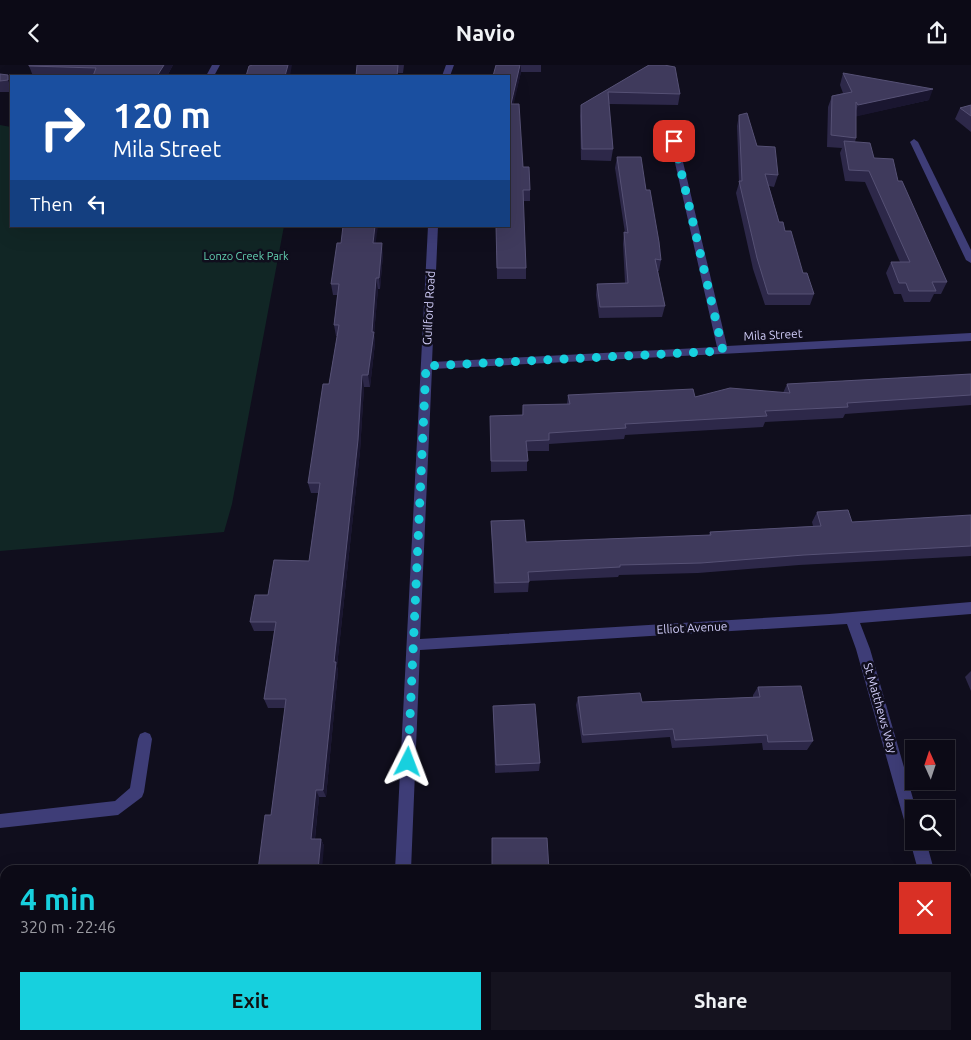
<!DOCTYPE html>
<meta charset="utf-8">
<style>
body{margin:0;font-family:Ubuntu,sans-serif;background:#15131f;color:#f1f3f6;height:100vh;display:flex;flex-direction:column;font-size:19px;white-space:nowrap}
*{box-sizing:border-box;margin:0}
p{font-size:16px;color:#9a9aa1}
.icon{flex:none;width:28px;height:28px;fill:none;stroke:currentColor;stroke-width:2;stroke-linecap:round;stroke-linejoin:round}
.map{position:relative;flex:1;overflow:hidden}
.panel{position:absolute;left:0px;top:800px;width:971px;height:175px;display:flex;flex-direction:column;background:#0c0a16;border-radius:15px 15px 0 0;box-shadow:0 5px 20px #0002,0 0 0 1px #2c2b35}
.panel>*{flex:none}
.banner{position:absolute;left:10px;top:10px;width:500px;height:152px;border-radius:0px;box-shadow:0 5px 20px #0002,0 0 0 1px #2c2b35;background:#1a4fa0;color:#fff;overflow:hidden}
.needle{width:32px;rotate:357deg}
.fabs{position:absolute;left:905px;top:675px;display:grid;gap:10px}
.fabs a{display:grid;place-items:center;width:50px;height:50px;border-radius:0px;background:#0c0a16;box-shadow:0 5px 20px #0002,0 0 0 1px #2c2b35;font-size:25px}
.pin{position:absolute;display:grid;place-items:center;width:42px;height:42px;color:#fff;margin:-21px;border-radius:10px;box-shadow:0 2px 8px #0006}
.me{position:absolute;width:55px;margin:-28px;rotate:3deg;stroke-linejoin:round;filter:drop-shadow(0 0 4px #0008)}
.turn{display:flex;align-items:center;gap:18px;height:105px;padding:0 20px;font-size:22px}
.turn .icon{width:65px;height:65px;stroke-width:2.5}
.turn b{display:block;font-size:35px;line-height:42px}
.then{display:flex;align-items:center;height:48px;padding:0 20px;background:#0003;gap:10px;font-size:19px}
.round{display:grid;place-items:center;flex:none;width:52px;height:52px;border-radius:0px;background:#15131f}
.headline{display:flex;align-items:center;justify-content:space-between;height:85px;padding:0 20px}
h1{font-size:30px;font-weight:600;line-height:38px;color:#17d0de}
.primary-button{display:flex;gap:10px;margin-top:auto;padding:10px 20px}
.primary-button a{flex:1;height:58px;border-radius:0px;background:#17d0de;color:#111;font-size:20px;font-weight:600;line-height:58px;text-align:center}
.primary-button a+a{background:#15131f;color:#f1f3f6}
header{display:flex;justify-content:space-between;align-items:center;height:65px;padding:0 20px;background:#0c0a16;font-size:22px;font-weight:600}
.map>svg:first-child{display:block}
.green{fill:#112625}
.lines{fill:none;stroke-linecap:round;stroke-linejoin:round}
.minor{fill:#3e3d77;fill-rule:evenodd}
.wall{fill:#2d2849}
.shaded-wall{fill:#1a1630}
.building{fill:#3f3a5c;stroke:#565175}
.route{stroke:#17d0de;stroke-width:9;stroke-dasharray:0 16.2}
.labels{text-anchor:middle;stroke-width:5;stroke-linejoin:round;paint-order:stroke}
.far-park-label{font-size:11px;fill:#63d2b2;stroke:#100e1d}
.street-label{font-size:12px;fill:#d2cefa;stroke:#100e1d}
</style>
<header><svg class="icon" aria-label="back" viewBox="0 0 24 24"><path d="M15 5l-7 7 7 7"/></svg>Navio<svg class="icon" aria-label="share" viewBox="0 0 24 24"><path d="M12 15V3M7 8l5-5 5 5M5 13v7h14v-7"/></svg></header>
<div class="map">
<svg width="971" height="975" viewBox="0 0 971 975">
<rect width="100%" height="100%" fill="#100e1d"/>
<polygon class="green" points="0,60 11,62 11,161 284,161 232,439 224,467 0,486"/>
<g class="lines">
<g class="minor">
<polygon points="212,0 220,0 214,11 206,11"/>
<polygon points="446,0 454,0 450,11 442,11"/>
<polygon points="674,73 678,76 727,281 971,268 971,276 432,304 420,574 829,549 971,537 971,549 860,558 870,584 916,744 914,744 914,769 909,767 906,762 856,584 847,559 420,585 411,805 395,805 428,161 438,161 432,297 717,282 670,76"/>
<polygon points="914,74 918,77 971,185 971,198 966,195 910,77"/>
<polygon points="145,667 150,669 152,674 144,727 142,732 118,750 0,763 0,749 115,736 130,723 138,674 140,669"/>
<polygon points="914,770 914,776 926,776 934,805 918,805 910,776"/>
<polygon points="382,970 400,970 399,975 381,975"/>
<polygon points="889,970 931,970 928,975 887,975"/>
</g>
</g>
<g class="wall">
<polygon points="173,0 167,11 33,11 29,1"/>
<polygon points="357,0 404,0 403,8 399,8"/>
<polygon points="496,0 541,0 541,7 521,7 513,39 523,102 530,125 530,136 523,136 526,203 526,214 497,214 496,161"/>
<polygon points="649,0 680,29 678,40 609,39 613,84 611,96 581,95 580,51 581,40"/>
<polygon points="843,8 929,35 856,51 856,73 855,77 874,93 898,116 947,217 941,229 934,229 930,237 904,237 901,229 894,229 886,208 891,197 900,197 865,117 845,116 840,88 842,83 827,82 828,42 832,31 843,28 840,20"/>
<polygon points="0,9 11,18 11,27 0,27"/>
<polygon points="971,40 971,67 955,54 960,43"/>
<polygon points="739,50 757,81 778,110 774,122 769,121 779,157 785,166 803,208 814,229 810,240 765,240 753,204 736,128 739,118 737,61"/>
<polygon points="617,92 646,125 661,195 659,206 658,206 665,241 662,252 599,253 596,230 597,219 625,218 623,179 624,167 625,168 615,103"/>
<polygon points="376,178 383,189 380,224 378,224 374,269 375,278 370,322 364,322 360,386 337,601 338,606 326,732 319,732 315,774 321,774 324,781 271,750 285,643 268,643 264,634 274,566 254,566 250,557 268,530 309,496 318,428 311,428 308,418 329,319 337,271 336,271 334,260 337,230 333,230 331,219"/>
<polygon points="971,309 971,340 845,349 843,353 765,357 763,362 625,370 624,374 549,379 549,386 527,386 527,406 491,407 490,351 522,350 523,340 567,339 568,330 695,332 783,328 787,319"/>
<polygon points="817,447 852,457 971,450 971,491 799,500 698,508 619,510 618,512 529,516 528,527 494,528 491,456 526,477 709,470 710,467 813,461 812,457"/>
<polygon points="971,606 971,626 965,612"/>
<polygon points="758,622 813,676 807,685 763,685 762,678 672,683 670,672 582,678 576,640 578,632 642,637 753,632 753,630"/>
<polygon points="493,641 540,698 539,706 495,708"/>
</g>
<g class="shaded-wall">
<polygon points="164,0 173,0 167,11 157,11"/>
<polygon points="288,0 292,0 290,11 285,11"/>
<polygon points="520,0 521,0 521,7 511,51 511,39"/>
<polygon points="8,10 11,18 11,23 8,15"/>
<polygon points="933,24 929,35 854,52 858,40"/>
<polygon points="375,161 378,161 374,190 373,178"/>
<polygon points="382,178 383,189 380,224 379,213"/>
<polygon points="376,213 378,224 374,269 375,278 370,322 368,310"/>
<polygon points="362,310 364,322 360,386 337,601 338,606 326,732 323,725 334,597"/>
<polygon points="316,725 319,732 314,781 311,774"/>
<polygon points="321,774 324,781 322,805 318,805"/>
</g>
<g class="building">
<polygon points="29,0 164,0 157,11 93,11 96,3 29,1"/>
<polygon points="253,0 288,0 285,11 246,11 249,1"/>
<polygon points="357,0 398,0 397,11 356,11"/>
<polygon points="496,0 520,0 511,39 519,39 523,102 529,102 530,125 523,125 526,203 497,203 496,161 509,161 509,11 493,11"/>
<polygon points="649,0 664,0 675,2 680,29 608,27 613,84 582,84 581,40"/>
<polygon points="843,8 933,24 858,40 856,37 856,73 831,70 832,31 852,27"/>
<polygon points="0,9 8,10 8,15 0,16"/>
<polygon points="971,40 971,51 960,43"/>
<polygon points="747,48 757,81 775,82 778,110 765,109 779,157 783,157 785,166 791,166 803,208 807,208 814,229 768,229 757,193 739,116 742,116 739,50"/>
<polygon points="844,76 870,78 874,93 893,94 898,116 902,116 947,217 932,217 936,226 909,226 906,218 899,218 891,197 910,197 869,106 849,105"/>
<polygon points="617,92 641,92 646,125 650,125 659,177 661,195 655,194 665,241 600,242 597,219 628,218 624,167 628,168"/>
<polygon points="343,161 375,161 373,178 382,178 379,213 376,213 372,267 374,267 368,310 362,310 358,375 334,597 336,597 323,725 316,725 311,774 321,774 318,805 258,805 265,750 271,750 286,634 264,634 276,557 250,557 255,530 268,530 274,495 309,496 320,418 308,418 323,319 329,319 339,260 334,260 339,219 331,219 337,178 341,178"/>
<polygon points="971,309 971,330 847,338 848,342 765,346 767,351 625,359 626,363 549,368 549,375 526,376 528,396 491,396 490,351 523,350 523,340 570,339 568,330 693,324 695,332 730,323 790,328 787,319"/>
<polygon points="848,445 852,457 971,450 971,481 804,490 701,498 620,500 620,502 528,507 529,517 495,518 491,456 524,455 526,477 711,470 710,467 821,461 817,447"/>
<polygon points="801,621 813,676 768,677 767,670 675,675 673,664 583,670 578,632 640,628 642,637 760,632 758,622"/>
<polygon points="535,639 540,698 496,700 493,641"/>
<polygon points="492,773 547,773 549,805 492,805"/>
<polygon points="781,801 846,801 847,805 782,805"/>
</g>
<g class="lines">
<polyline class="route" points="408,697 426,301 723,286 674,76"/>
</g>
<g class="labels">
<g class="far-park-label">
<text x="246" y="195">Lonzo Creek Park</text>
</g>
<g class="street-label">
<text transform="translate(429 243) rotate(-87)" y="4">Guilford Road</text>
<text transform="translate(773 270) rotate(-3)" y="4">Mila Street</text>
<text transform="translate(692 563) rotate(-3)" y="4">Elliot Avenue</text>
<text transform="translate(880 643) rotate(74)" y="4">St Matthews Way</text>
</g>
</g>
</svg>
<div class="fabs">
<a><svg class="needle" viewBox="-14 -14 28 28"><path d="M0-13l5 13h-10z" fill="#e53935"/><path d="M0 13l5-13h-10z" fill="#9a9aa1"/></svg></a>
<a><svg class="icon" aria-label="search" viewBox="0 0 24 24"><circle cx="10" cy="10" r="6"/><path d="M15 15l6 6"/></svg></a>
</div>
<div class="pin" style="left:674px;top:76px;background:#d93025"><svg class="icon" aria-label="arrive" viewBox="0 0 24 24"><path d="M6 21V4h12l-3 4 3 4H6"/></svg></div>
<svg class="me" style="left:408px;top:697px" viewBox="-20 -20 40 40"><path d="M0-17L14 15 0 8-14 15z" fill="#17d0de" stroke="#fff" stroke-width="4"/></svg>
<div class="banner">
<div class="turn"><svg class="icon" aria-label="right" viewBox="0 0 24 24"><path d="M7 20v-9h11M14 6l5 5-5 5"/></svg><div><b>120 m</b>Mila Street</div></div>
<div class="then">Then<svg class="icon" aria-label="left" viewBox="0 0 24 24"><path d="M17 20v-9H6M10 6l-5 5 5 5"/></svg></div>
</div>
<section class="panel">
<div class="headline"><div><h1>4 min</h1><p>320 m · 22:46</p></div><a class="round" style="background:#d93025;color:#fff"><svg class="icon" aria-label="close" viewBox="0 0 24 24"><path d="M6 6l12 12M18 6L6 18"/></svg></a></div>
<div class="primary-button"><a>Exit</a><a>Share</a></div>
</section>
</div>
